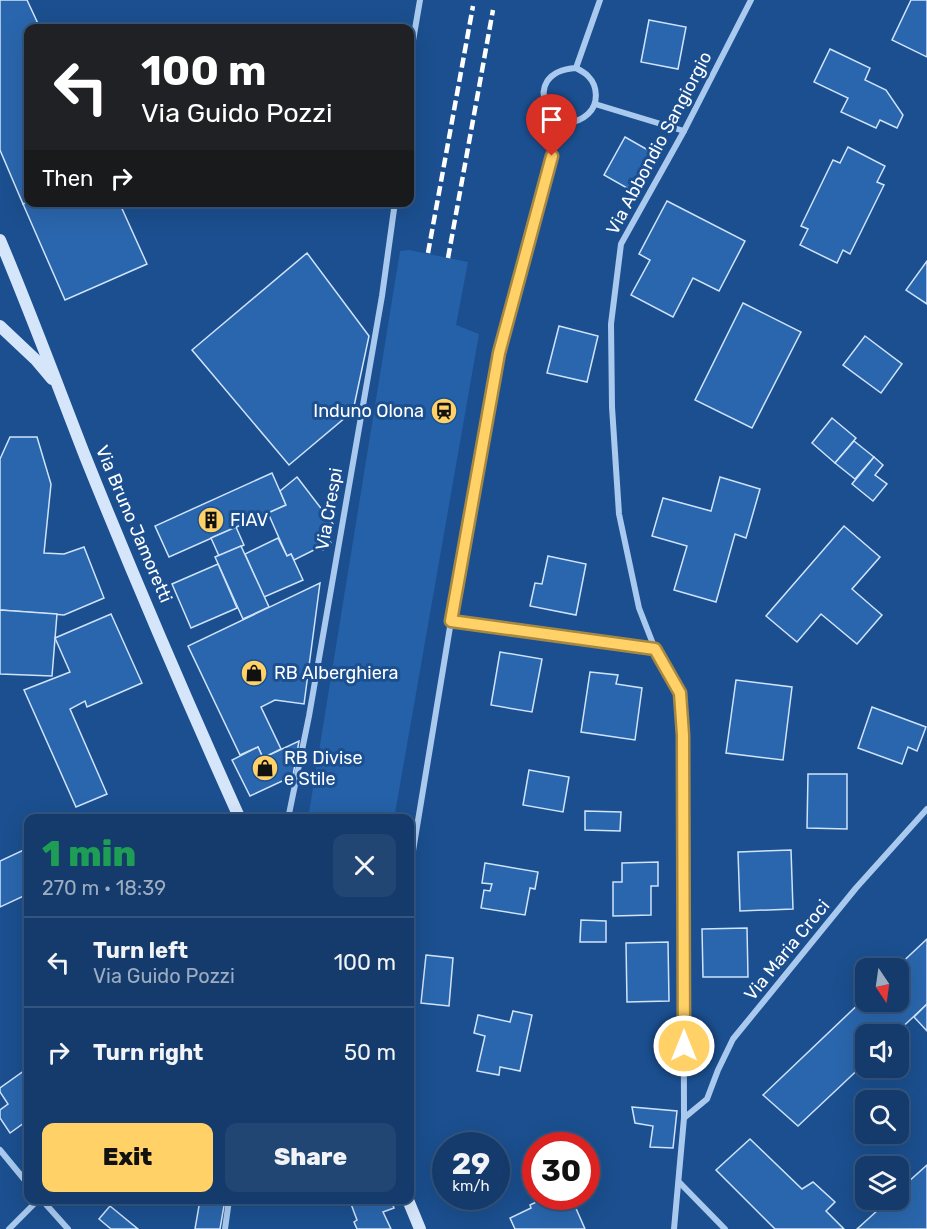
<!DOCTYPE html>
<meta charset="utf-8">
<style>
body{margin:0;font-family:Rubik,sans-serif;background:#214673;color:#f1f3f6;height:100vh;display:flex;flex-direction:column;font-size:22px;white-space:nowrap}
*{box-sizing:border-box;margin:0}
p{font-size:20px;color:#9dadc1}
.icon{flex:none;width:33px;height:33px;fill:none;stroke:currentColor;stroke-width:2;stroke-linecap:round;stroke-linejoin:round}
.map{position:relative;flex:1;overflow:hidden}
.side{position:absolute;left:24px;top:814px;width:390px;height:390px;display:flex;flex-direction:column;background:#143b6b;border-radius:12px;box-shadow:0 6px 24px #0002,0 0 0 2px #33557e}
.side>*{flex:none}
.banner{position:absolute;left:24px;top:24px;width:390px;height:183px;border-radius:12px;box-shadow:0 6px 24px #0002,0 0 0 2px #33557e;background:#202124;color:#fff;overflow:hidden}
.needle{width:39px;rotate:167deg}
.buttons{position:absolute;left:855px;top:958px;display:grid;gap:12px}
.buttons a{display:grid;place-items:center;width:54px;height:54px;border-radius:12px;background:#143b6b;box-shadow:0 6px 24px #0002,0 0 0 2px #33557e;font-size:30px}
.speed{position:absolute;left:432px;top:1132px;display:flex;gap:12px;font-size:30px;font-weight:700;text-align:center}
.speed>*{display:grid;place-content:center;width:78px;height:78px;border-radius:50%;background:#143b6b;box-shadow:0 6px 24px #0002,0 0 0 2px #33557e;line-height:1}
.speed small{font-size:15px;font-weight:400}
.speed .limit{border:9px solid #d22;background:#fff;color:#111}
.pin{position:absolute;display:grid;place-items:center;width:51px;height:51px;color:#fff;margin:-62px -26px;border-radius:50% 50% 50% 0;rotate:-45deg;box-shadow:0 0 6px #0007}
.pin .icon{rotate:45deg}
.me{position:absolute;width:66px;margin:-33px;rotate:0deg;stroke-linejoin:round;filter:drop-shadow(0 0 4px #0008)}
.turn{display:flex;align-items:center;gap:21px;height:126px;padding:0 18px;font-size:27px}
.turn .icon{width:78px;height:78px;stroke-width:2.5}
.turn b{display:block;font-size:42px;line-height:51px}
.then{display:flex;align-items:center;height:57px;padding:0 18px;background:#0003;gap:12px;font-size:22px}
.round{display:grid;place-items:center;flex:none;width:63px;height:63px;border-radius:12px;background:#214673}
.overview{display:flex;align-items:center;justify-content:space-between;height:102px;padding:0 18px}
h1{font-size:36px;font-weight:800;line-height:45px;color:#1e9e55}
.cta{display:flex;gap:12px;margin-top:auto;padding:12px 18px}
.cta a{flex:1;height:69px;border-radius:12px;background:#ffd166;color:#111;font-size:24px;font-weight:800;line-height:69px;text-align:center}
.cta a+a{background:#214673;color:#f1f3f6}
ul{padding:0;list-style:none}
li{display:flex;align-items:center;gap:18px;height:90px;padding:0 18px;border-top:2px solid #33557e}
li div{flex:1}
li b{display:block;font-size:22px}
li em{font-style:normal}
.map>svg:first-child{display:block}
.green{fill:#2461a8}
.building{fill:#2a66ad;stroke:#cfe3fa;stroke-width:1.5}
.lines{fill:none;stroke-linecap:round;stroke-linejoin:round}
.street{stroke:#a9c9ee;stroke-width:6}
.secondary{stroke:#d6e6fa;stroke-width:12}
.rail{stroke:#fff;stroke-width:4.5;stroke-dasharray:10 4.5;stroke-linecap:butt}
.route-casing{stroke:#a68842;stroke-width:15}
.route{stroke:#ffd166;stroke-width:10}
.labels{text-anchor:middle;stroke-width:6;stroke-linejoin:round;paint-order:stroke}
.street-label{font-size:18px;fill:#fff;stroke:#1b4f8f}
.poi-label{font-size:18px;fill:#fff;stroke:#1b4f8f;text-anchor:start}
</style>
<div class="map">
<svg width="927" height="1229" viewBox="0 0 927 1229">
<rect width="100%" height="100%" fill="#1b4f8f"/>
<polygon class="green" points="409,250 468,262 456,325 479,334 394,819 308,819 400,251"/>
<g class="building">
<polygon points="0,0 27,0 40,28 28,28 28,202 23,204 0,150"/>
<polygon points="911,0 927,0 927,57 892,40"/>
<polygon points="649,20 686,27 678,69 641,62"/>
<polygon points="830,49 870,68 865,80 886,90 903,115 897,128 880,120 876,128 841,112 848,98 814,82"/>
<polygon points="625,137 655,154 634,192 604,175"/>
<polygon points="848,147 885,166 877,182 884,185 850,254 843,250 837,263 800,245 808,229 801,226 833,160 840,163"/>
<polygon points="667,201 745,241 719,291 693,278 673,317 631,295 650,260 639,254"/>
<polygon points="28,202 119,202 147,264 65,300 23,204"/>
<polygon points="307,253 369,336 353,411 289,465 192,350"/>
<polygon points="927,261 927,304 906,290"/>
<polygon points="743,303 801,332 752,428 695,400"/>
<polygon points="559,326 598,336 587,382 547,373"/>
<polygon points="865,336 902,364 881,393 843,365"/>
<polygon points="832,418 856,438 835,463 812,443"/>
<polygon points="10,437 37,437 51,484 44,553 64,554 84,547 104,598 64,615 0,610 0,459"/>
<polygon points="854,441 874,457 855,479 835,463"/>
<polygon points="874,457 883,465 875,475 887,484 873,501 852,484"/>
<polygon points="272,473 286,505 169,557 155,526"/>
<polygon points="297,477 333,524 324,533 331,543 323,550 320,547 294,560 291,554 287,556 268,513 286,505 280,491"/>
<polygon points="720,477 760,489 746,538 735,534 716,602 674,590 687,546 652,536 663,498 711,511"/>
<polygon points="844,526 880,557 852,589 882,615 857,644 821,614 797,642 766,616"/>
<polygon points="236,527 244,545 219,556 211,538"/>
<polygon points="278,538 287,556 291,554 303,580 264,597 245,554"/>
<polygon points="241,546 269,607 243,619 215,557"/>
<polygon points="548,556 586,564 576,615 530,606 535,583 542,584"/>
<polygon points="218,564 237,608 191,628 172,584"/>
<polygon points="320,583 304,704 275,700 261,707 281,749 263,758 258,747 240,755 188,646"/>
<polygon points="0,610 57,614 52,676 0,674"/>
<polygon points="111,614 142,683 87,707 85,701 70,709 107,794 76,807 24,690 70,672 55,638"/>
<polygon points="500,652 542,659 532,712 491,705"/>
<polygon points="590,672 618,675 616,684 642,688 635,740 581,732"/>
<polygon points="736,680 792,687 783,760 726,753"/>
<polygon points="872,707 926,727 917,751 908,747 902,764 858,748"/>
<polygon points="299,741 293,776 250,796 232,760 258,747 263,758"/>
<polygon points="529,770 569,777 563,812 523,805"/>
<polygon points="808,774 847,774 847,829 807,828"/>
<polygon points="585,811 621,812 620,831 585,830"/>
<polygon points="28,848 28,894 0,907 0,861"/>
<polygon points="791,850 793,909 740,911 738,852"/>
<polygon points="658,862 658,886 651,886 651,915 613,916 613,882 622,882 622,863"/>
<polygon points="485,863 538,872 535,889 530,888 525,915 481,908 484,890 490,891 492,884 482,883"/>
<polygon points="581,920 606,921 606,942 580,942"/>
<polygon points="747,928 748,977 703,977 702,929"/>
<polygon points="927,939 927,1004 894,1035 866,1035 866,1062 798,1126 763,1095 866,997 866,1002 898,1002 898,969 895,969"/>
<polygon points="668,942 669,1001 627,1002 626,943"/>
<polygon points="426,955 453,958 449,1006 421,1003"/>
<polygon points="927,1004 927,1031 914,1017"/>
<polygon points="513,1011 532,1015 520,1071 500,1067 499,1075 477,1071 485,1036 474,1033 478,1015 510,1022"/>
<polygon points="28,1068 28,1120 10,1133 0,1118 0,1110 8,1104 0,1092 0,1088"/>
<polygon points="632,1107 677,1111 673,1148 650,1147 653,1126 635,1123"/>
<polygon points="750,1139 802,1189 813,1182 835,1202 826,1211 844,1229 775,1229 716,1170"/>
<polygon points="927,1165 927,1229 857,1229 889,1200 898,1200 898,1191"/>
<polygon points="547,1197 571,1197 585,1229 515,1229 510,1218 531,1208 530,1205"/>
<polygon points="200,1200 225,1200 220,1229 195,1229"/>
<polygon points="361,1200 391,1200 394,1208 383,1212 391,1229 357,1229 354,1222 357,1220 351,1204"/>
<polygon points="110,1206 138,1229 111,1229 99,1219"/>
</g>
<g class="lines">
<g class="street">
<polyline points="410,58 420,0"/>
<path d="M576 68C580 70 585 73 588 76 598 86 599 104 588 114 553 145 515 72 576 68Z"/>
<polyline points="576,68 600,0"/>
<polyline points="595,104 684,131"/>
<polyline points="451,621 655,649"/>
<polyline points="288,819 309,716 382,296 395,202"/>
<polyline points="410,893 410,869 451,621 499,353 545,178 563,120"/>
<polyline points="684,1118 707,1099 718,1070 733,1039 856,888 927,809"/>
<polyline points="0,1150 28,1184"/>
<polyline points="679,1182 725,1229"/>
<polyline points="42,1200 68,1229"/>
<polyline points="9,1229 38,1200"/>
<polyline points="225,1229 229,1200"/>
<polyline points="674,1229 684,1118 683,735 680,693 655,649 639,608 619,514 612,407 611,324 621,244 684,131 751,0"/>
</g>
<g class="secondary">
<path d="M0 240C30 311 57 384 85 456 134 578 186 699 240 819"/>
<polyline points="0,326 36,360 52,379"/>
<polyline points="408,1200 420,1229"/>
</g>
<g class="rail">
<polyline points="428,253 473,6"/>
<polyline points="448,258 493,10"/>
</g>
</g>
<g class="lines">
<defs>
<polyline id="route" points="552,156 499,353 451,621 655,649 680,693 683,735 684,1046"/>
</defs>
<use href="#route" class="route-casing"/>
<use href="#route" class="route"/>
</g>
<defs>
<symbol id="station-disc" viewBox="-11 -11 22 22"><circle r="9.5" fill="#ffd166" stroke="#1b4f8f"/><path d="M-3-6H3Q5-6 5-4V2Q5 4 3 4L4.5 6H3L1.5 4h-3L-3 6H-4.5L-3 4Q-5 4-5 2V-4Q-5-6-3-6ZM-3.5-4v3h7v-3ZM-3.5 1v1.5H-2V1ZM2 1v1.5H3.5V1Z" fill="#111"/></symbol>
<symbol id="building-disc" viewBox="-11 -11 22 22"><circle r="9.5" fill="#ffd166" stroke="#1b4f8f"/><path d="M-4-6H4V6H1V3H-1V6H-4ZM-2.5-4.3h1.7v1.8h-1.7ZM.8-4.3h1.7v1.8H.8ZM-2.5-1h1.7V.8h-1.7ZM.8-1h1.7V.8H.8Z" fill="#111"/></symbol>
<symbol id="shop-disc" viewBox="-11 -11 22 22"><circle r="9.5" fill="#ffd166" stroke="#1b4f8f"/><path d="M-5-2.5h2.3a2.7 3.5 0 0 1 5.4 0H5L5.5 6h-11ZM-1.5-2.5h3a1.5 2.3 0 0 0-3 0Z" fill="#111"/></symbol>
</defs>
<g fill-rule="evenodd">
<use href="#station-disc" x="429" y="396" width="30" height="30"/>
<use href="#building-disc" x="196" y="505" width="30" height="30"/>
<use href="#shop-disc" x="239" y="658" width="30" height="30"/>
<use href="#shop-disc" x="250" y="753" width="30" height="30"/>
</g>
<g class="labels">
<g class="street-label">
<text transform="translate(659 143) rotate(-62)" y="6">Via Abbondio Sangiorgio</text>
<text transform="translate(329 509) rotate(-80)" y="6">Via Crespi</text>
<text transform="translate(134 524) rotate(67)" y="6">Via Bruno Jamoretti</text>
<text transform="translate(787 950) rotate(-51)" y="6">Via Maria Croci</text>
</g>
<g class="poi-label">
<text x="424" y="417" text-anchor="end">Induno Olona</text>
<text x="230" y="526">FIAV</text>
<text x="274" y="679">RB Alberghiera</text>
<text x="284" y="764">RB Divise<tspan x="284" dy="21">e Stile</tspan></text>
</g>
</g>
</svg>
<div class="buttons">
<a><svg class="needle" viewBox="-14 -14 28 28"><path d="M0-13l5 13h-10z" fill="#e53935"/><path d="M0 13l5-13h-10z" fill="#9dadc1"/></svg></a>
<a><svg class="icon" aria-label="sound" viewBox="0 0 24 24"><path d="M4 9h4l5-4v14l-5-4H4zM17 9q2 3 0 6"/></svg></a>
<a><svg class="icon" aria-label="search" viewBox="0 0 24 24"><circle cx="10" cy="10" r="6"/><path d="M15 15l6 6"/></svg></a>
<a><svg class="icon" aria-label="layers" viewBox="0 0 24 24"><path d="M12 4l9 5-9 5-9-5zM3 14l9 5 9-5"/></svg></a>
</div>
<div class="speed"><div>29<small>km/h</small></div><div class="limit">30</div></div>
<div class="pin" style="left:552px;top:156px;background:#d93025"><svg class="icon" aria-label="arrive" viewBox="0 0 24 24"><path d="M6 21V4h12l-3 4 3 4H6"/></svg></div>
<svg class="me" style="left:684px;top:1046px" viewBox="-20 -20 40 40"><circle r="17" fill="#ffd166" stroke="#fff" stroke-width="3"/><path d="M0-11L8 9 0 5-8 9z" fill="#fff"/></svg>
<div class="banner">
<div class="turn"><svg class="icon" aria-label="left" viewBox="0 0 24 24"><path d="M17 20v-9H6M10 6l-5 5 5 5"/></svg><div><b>100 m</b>Via Guido Pozzi</div></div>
<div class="then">Then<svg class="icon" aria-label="right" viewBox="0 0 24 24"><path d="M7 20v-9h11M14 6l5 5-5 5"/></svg></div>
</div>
<section class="side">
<div class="overview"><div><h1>1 min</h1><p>270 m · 18:39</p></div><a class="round"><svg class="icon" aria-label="close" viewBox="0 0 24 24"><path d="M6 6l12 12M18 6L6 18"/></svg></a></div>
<ul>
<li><svg class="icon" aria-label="left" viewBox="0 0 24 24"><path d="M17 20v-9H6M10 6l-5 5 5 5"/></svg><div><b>Turn left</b><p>Via Guido Pozzi</p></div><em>100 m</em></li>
<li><svg class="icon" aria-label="right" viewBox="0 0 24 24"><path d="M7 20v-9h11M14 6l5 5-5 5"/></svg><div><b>Turn right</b></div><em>50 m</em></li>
</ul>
<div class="cta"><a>Exit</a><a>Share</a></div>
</section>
</div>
